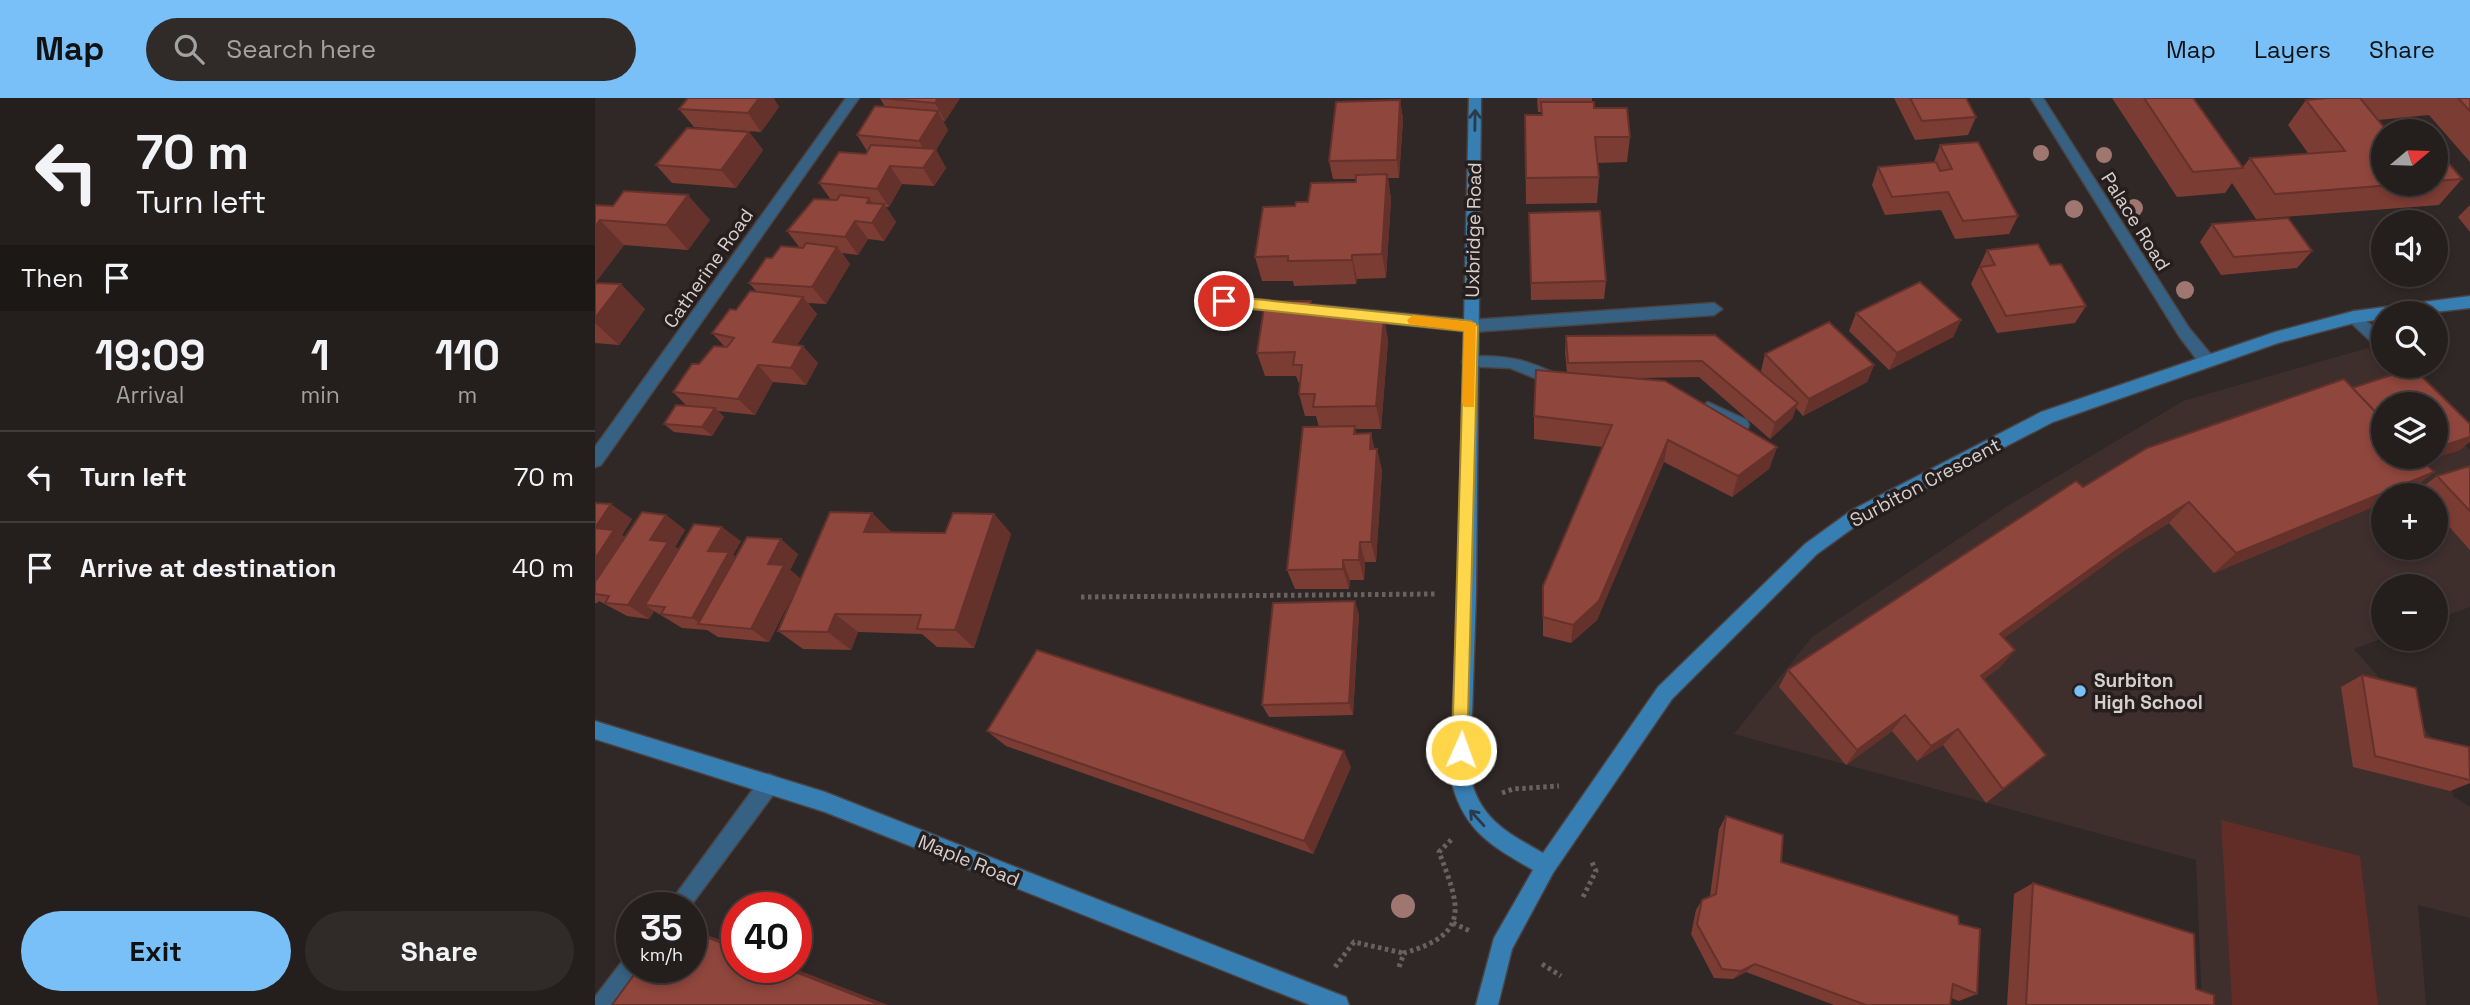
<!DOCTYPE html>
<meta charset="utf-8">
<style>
body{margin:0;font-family:"Space Grotesk",sans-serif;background:#302b29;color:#f1f3f6;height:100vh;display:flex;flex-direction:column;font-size:26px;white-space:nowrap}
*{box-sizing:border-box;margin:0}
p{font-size:23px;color:#a3a2a3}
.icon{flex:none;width:38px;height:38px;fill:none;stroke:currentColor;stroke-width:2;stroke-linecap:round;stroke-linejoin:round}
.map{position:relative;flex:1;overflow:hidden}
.side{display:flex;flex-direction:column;background:#241e1c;width:595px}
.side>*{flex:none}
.top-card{background:#241e1c;color:#f1f3f6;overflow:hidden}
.needle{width:46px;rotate:71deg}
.buttons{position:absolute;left:1776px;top:21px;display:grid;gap:14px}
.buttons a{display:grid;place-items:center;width:77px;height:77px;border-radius:50%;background:#241e1c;box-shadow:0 4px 10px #0003,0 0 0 2px #413c3b;font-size:35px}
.speed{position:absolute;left:21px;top:794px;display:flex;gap:14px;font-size:35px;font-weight:700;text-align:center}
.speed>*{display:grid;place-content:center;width:91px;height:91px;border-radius:50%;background:#241e1c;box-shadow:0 4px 10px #0003,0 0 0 2px #413c3b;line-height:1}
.speed small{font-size:18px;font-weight:400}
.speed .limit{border:10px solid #d22;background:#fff;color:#111}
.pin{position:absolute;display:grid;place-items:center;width:60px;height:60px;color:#fff;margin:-30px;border:4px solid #fff;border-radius:50%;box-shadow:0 2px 7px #0007}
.me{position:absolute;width:77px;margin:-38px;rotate:2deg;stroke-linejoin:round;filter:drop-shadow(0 0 5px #0008)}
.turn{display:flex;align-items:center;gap:24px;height:147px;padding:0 21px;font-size:32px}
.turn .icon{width:91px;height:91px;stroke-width:2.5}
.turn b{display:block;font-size:49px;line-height:60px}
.then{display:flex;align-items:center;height:66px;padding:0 21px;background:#0003;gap:14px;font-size:26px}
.eta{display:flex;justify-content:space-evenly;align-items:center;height:119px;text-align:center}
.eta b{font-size:42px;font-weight:800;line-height:49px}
.action{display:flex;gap:14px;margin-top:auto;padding:14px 21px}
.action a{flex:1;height:80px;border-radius:42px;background:#79bff8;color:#111;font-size:28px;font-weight:800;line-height:80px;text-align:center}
.action a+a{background:#302b29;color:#f1f3f6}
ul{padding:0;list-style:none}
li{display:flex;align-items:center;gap:21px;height:91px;padding:0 21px;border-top:2px solid #413c3b}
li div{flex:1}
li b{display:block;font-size:26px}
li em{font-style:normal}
header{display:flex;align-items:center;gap:42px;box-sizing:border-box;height:98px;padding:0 35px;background:#79bff8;color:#111}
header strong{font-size:33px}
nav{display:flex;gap:38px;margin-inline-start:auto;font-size:24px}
.search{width:490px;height:63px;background:#302b29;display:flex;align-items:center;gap:18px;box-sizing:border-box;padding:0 24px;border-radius:38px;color:#a3a2a3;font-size:26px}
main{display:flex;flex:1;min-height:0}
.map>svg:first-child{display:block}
.built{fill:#3e2f2d;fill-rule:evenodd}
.green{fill:#622d26}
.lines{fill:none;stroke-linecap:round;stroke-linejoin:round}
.lane-casing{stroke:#4a4341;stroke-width:3}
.street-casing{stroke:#4a4341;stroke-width:3}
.secondary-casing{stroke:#4a4341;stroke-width:3}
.path{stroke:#686160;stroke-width:5;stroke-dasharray:3.5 3.5;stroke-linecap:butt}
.lane{fill:#366182;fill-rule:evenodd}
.street{fill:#366182;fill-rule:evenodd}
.secondary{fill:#377eb3;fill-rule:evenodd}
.tree{fill:#9f7770}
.wall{fill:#7b3c34}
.shaded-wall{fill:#64312b}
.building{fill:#8f463d;stroke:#64312b;stroke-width:2}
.oneway{stroke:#2b3b4a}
.route{fill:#ffd54a;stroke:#a68a30;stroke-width:2}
.slow{fill:#f59e0b}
.poi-dot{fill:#79bff8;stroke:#261e1d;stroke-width:2.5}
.labels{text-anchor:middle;stroke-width:7;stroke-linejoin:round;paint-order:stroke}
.street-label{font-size:19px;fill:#d5d0cf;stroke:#261e1d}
.poi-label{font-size:19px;font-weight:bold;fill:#d5d0cf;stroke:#261e1d;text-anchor:start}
</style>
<header>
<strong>Map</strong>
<div class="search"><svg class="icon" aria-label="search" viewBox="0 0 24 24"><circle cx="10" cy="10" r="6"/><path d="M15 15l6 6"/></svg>Search here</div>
<nav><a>Map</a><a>Layers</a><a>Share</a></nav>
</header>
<main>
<section class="side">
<div class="top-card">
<div class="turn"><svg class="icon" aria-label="left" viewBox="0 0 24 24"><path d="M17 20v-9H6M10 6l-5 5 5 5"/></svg><div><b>70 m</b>Turn left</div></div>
<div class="then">Then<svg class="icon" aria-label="arrive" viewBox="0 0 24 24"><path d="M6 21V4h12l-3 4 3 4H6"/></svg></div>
</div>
<div class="eta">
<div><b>19:09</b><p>Arrival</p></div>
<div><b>1</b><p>min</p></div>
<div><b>110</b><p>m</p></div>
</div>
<ul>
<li><svg class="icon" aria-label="left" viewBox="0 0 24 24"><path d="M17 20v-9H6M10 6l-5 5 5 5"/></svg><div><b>Turn left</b></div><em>70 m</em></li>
<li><svg class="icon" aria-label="arrive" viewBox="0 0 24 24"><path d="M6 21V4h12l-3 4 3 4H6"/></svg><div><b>Arrive at destination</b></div><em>40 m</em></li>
</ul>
<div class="action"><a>Exit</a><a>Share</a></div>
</section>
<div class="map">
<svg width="1875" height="907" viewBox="0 0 1875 907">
<rect width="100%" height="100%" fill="#302826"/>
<path class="built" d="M1773 250 1829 306H1788V359H1841V318L1875 352V509L1841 521V488H1788V540L1759 551 1855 660 1858 698 1875 709V820L1823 807 1831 907H1607L1601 762 1139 636 1217 539 1411 409 1588 303ZM1788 397H1841V450H1788Z"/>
<polygon class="green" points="1626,722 1765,758 1783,907 1637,907"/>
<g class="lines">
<defs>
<g id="lane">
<polygon points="629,198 876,222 1119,205 1127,211 1119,217 876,234 629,208 622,203"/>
<path d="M875 258C918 258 929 261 968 279L970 283 962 289 915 270 869 268 867 264 869 260Z"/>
<polygon points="1113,304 1152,322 1154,327 1152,332 1140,332 1107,314 1105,310"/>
<polygon points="174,676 181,679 184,686 181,693 94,810 71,810 167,679"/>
<polygon points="37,858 37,870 48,870 22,907 0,907 0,899 29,861"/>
</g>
<g id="street">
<polygon points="251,0 264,0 6,367 0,369 0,349"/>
<polygon points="1436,0 1448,0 1594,230 1618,259 1620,263 1618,267 1606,267 1584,238"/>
<polygon points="1759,213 1788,237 1788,252 1783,250 1754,223 1751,219 1754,215"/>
</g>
<g id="secondary">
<path d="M874 0H886L881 496 875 678C885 721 911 734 948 755L1063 589 1210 446 1257 412 1446 314 1680 234 1759 213 1875 198V210L1831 215H1788V221L1759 225 1683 245 1458 324 1269 422 1222 456 1077 601 958 775 917 851 903 907H881L899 840 938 772C893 746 867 731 855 678L863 496Z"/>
<polygon points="0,623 230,694 743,896 751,899 754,907 715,907 230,714 0,641"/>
</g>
</defs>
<use href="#lane" class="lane-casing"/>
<use href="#street" class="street-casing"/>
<use href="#secondary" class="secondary-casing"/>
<g class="path">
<polyline points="486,499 840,496"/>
<polyline points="907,695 918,691 964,688"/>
<polyline points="988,799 1001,773 996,762"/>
<polyline points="858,825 877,834"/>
<polyline points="947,866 966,878"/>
<polyline points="740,869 759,844 808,855"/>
<path d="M804 869 809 855C876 836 865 809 844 754L857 741"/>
</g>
<use href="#lane" class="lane"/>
<use href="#street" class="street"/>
<use href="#secondary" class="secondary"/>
</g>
<g class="tree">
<circle cx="1446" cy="55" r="8"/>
<circle cx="1509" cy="57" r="8"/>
<circle cx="1539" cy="110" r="9"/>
<circle cx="1479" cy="111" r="9"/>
<circle cx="1590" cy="192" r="9"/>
<circle cx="808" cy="808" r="12"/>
</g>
<g class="wall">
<polygon points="93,0 180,0 179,1 184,9 166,34 99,29 84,11"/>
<polygon points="285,0 365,0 350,23 348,23 353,32 341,52 351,70 339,88 307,86 294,109 291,109 301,124 289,143 273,141 263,157 247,155 255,166 231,206 213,205 222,216 202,247 223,265 211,287 178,284 160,317 123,313 129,319 117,338 79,334 69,326 92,308 78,294 104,266 130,249 117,235 141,212 162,194 154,185 177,160 205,150 192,133 236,102 224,85 271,56 272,53 262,37 290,9"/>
<polygon points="942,0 997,0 997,4 999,10 1035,39 1032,64 1002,65 1004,79 1002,105 931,106 930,17 946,17 946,14 943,14"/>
<polygon points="1299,0 1371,0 1381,19 1373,37 1320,42"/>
<polygon points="1517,0 1598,0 1648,69 1655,60 1713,55 1693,27 1711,2 1733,0 1875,0 1875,64 1834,17 1783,22 1788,86 1841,86 1841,50 1867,81 1844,107 1661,121 1637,85 1630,95 1582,99"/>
<polygon points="805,2 808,21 804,80 793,80 796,101 791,180 762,181 761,186 699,188 698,183 667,183 660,159 700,108 761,84 761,81 738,81 734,63"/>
<polygon points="154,34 168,52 141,90 77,85 61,67"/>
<polygon points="1345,47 1423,118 1414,136 1360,141 1346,112 1290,117 1277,87 1283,69 1339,64"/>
<polygon points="0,107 115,122 93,152 29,147 0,185 50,211 24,247 0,245"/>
<polygon points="1875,107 1875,134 1863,119"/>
<polygon points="934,115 1011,183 1009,201 936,202"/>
<polygon points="1617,126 1717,153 1702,170 1626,177 1605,144"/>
<polygon points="1392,152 1455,167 1491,208 1480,225 1402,235 1376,186"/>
<polygon points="716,203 718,213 756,219 789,219 793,243 786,331 760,331 761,336 779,351 782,351 787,373 781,464 770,464 769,482 755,482 754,491 700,491 692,472 724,329 721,318 710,318 704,296 705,288 701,278 670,278 662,255"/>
<polygon points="1261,215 1366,222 1358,239 1294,272 1254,233"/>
<polygon points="1120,237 1171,279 1166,273 1170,256 1279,267 1272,284 1208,318 1201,310 1197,321 1175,341 1104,279 1043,280 1182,349 1174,371 1137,399 1069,364 1002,522 976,545 948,538 948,488 1008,349 939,341 939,318 972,274 970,255 971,238"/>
<polygon points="1757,290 1865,352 1828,363 1839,374 1811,395 1619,475 1574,425 1530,452 1409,540 1420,552 1404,570 1389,581 1451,657 1391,705 1348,647 1322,663 1297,633 1251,667 1184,589 1193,572 1488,389"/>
<polygon points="1875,368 1875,452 1841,414 1841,397 1826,397 1822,393 1842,378"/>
<polygon points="0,405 37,421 27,437 30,439 71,417 90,432 80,449 84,451 146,443 138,457 140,459 203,456 195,472 206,481 277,415 296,434 350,435 399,416 416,436 379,550 342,549 327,536 263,534 256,552 208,551 183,533 203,487 174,544 123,539 112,532 87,530 59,513 54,521 32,518 4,503 2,505 0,505"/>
<polygon points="764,516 758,617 674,619 667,607"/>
<polygon points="1767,577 1830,639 1875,655 1875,685 1855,693 1758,669 1746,589"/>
<polygon points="392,633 756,669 718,756 411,648"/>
<polygon points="1131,718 1186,764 1364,826 1382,896 1364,903 1356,900 1355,907 1239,907 1151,874 1138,881 1119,880 1096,836 1101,812 1107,802 1115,798 1124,731"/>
<polygon points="1438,785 1601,891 1619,907 1412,907 1419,796"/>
</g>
<g class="shaded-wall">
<polygon points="164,0 180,0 179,1 184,9 166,34 153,15"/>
<polygon points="343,0 365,0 350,23 340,5"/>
<polygon points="805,2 808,21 804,80 802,62"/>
<polygon points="343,13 353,32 341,52 351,70 339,88 328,70 334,61 324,43"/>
<polygon points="154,34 168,52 141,90 126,72"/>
<polygon points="295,68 307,86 294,109 282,91"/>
<polygon points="792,76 796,101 791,180 787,156"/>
<polygon points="93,97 115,122 93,152 71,127"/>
<polygon points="274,100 284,115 289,106 301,124 289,143 277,125 272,105"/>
<polygon points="5,122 29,147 0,185 0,129"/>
<polygon points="260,123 273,141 263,157 250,139"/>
<polygon points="242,149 255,166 231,206 217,189"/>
<polygon points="757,157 762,181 761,186 757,162"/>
<polygon points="26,186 50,211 24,247 0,225 0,220"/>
<polygon points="208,199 222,216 193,261 178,244"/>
<polygon points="789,219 793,243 786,331 781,308"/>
<polygon points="1366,222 1358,239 1294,272 1302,255"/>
<polygon points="208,248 223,265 211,287 196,270"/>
<polygon points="163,267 178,284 160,317 143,301"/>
<polygon points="1279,267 1272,284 1208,318 1214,301"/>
<polygon points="1203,305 1197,321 1175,341 1180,325"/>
<polygon points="120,310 129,319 117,338 107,329"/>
<polygon points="776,335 781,357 775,351"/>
<polygon points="1875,339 1875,344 1865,352 1803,371 1818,359 1841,359 1841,350"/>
<polygon points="1073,342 1069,364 1002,522 976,545 978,527"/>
<polygon points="1182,349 1174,371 1137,399 1143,378"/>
<polygon points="782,351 787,373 781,464 776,444"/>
<polygon points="1839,374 1811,395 1807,397 1788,397 1788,405 1619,475 1641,455"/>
<polygon points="1594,404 1574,425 1530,452 1390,554 1405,536 1550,432"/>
<polygon points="16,406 37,421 27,437 40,446 0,496 0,430"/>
<polygon points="277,415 297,436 269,434"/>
<polygon points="399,416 416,436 379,550 360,532"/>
<polygon points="71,417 90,432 80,449 93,458 50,507 59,513 54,521 33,507 55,442"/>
<polygon points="127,429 146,443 138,457 152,469 108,527 97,520 113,453"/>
<polygon points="186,441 203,456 195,472 206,481 174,544 156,531 173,466"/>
<polygon points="765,444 770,464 769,482 764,462"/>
<polygon points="748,462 755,482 754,491 748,471"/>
<polygon points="760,503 764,516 758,617 754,605"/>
<polygon points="240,516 263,534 256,552 233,534"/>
<polygon points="1420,552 1404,570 1371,595 1386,578"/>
<polygon points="1310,617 1297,633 1251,667 1262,652"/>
<polygon points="1363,631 1348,647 1322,663 1336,648"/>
<polygon points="749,653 756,669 718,756 709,743"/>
<polygon points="96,831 142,848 142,851 96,833"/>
<polygon points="1160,866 1151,874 1138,881 1146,873"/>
<polygon points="190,870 198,870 293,907 285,907"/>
</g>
<g class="building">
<polygon points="93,0 164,0 153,15 84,11"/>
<polygon points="285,0 343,0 340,5"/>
<polygon points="1315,0 1371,0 1381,19 1327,23"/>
<polygon points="1549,0 1598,0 1648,70 1598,74"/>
<polygon points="1733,0 1765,0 1792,33 1788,33 1788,86 1811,86 1680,96 1655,60 1750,53 1711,2"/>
<polygon points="1863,0 1875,0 1875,13"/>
<polygon points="805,2 802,62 734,63 741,4"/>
<polygon points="946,4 999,4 999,10 1032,10 1035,39 1000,39 1004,79 931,80 930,17 947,17"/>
<polygon points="280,8 343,13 324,43 262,37"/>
<polygon points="92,30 154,34 126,72 61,67"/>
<polygon points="1383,44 1423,118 1368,123 1353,94 1297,99 1283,69 1341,64 1345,73 1357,71 1345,47"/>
<polygon points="276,47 341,51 328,70 295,68 282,91 224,85 244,54 271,56"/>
<polygon points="1841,50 1867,81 1841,83"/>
<polygon points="792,76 787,156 757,157 757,162 693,163 693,158 660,159 668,109 700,108 701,104 713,104 716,85 761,84 761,77"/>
<polygon points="29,93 93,97 71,127 5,122 0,129 0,107 18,108"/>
<polygon points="245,97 274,100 272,105 289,106 277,125 260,123 250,139 192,133 219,101 242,102"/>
<polygon points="1005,113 1011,183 936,185 934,115"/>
<polygon points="1693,120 1717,153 1639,159 1617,126"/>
<polygon points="211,145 242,149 217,189 154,185 171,160 177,160 186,148 208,150"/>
<polygon points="1443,146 1455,167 1466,166 1491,208 1411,218 1385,169 1400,167 1392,152"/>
<polygon points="1325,184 1366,222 1302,255 1261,215"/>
<polygon points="0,185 26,186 0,220"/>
<polygon points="155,193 208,199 178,244 208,248 196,270 163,267 143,301 78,294 97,266 104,266 119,248 132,249 139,240 117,235 135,211 141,212"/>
<polygon points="670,203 716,203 714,213 755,212 754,219 789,219 781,308 718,309 720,296 704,296 707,267 698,267 700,254 662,255"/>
<polygon points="1234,224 1279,267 1214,301 1170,256"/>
<polygon points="1120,237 1203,305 1180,325 1107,263 973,265 971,238"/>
<polygon points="1818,270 1875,326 1875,339 1841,350 1841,306 1788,306 1788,322 1757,290"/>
<polygon points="941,272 1070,283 1182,349 1143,378 1073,342 1004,503 978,527 948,519 948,488 1017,327 939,318"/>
<polygon points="1749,281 1788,322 1788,359 1824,359 1839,374 1641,455 1594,404 1550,432 1405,536 1420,552 1386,578 1451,657 1408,691 1363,631 1336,648 1310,617 1262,652 1193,572 1481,383 1488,389 1552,350"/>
<polygon points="81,307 120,310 107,329 69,326"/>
<polygon points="760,328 759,336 776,335 775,351 782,351 776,444 765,444 764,462 748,462 748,471 692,472 708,329"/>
<polygon points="1875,368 1875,413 1842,378"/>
<polygon points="0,405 16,406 0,430 19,432 0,461"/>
<polygon points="47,414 71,417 55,442 73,444 33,507 10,505 14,498 0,496 0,484"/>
<polygon points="235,414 277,415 269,434 350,435 358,415 399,416 360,532 322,531 326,517 240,516 233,534 183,533"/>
<polygon points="99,426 127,429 113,453 134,454 97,520 66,516 70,509 50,507"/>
<polygon points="152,439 186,441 173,466 189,467 156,531 103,526"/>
<polygon points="760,503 754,605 667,607 678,505"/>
<polygon points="442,552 749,653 709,743 392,633"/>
<polygon points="1767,577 1821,590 1830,639 1874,649 1875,682 1780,658"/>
<polygon points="1131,718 1188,737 1186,764 1363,818 1364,826 1385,831 1382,896 1358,886 1355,907 1271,907 1160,866 1146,873 1127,871 1102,826 1107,802 1121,796"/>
<polygon points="1438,785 1599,836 1601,891 1619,897 1619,907 1431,907"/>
<polygon points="96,833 142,851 142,870 190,870 285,907 17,907 44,870 96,870"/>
</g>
<defs><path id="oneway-shaft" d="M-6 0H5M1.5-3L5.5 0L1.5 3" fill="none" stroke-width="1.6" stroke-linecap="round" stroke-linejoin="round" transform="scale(1.75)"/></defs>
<g class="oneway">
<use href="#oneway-shaft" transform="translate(880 22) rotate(-89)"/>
<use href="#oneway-shaft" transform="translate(882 720) rotate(-132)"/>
</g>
<polygon class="route" points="629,198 876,223 883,228 872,658 866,661 859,658 857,652 869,233 629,208 622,203"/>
<polygon class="slow" points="818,217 881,225 879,309 869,309 867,305 869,233 814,226 812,222"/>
<circle class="poi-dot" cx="1485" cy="593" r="7"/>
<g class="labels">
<g class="street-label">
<text transform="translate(1541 123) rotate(58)" y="7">Palace Road</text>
<text transform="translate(878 132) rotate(-89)" y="7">Uxbridge Road</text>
<text transform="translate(113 170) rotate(-55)" y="7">Catherine Road</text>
<text transform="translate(1330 384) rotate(-28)" y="7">Surbiton Crescent</text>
<text transform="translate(374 762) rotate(22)" y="7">Maple Road</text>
</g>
<g class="poi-label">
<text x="1499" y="589">Surbiton<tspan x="1499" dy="22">High School</tspan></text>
</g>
</g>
</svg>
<div class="buttons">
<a><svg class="needle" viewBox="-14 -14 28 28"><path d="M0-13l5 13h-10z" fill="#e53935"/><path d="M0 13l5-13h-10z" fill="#a3a2a3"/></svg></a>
<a><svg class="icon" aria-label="sound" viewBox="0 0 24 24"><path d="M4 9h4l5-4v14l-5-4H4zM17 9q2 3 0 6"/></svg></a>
<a><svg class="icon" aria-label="search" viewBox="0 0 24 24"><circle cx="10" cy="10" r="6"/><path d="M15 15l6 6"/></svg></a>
<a><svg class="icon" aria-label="layers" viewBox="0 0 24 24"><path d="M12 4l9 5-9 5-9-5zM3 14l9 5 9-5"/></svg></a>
<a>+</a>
<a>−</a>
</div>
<div class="speed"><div>35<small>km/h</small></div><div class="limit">40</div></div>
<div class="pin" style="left:629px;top:203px;background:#d93025"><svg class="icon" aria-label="arrive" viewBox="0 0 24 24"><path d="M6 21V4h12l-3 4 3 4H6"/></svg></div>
<svg class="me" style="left:866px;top:652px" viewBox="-20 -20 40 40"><circle r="17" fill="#ffd54a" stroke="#fff" stroke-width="3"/><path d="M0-11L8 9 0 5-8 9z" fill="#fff"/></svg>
</div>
</main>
